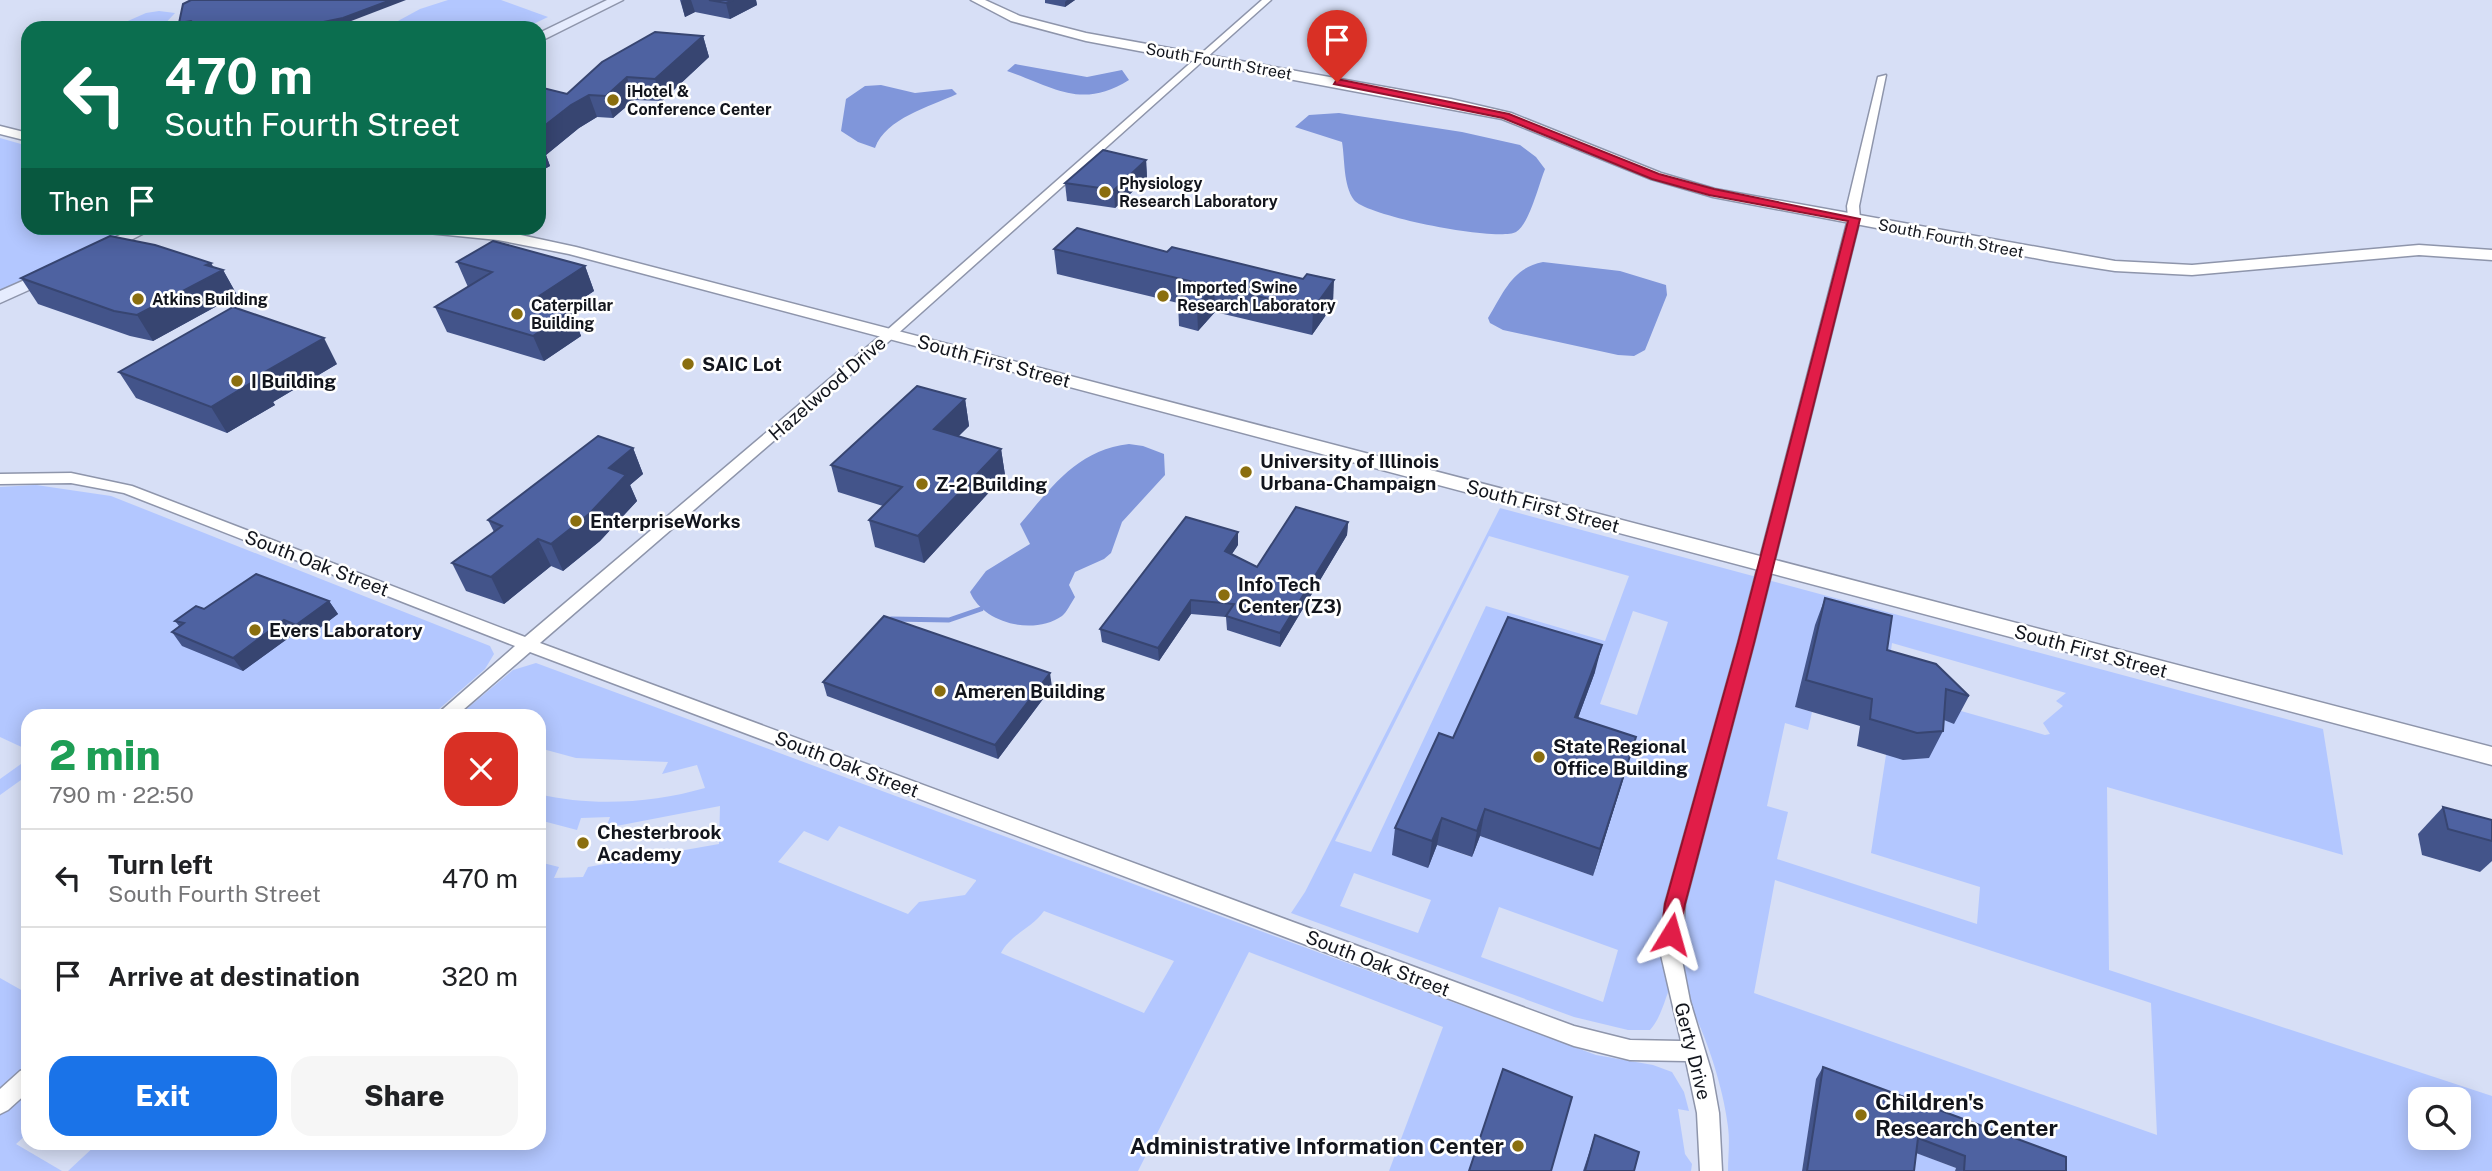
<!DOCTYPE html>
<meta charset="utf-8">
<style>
body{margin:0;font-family:"Public Sans",sans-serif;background:#f6f6f6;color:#202124;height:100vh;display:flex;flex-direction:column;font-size:26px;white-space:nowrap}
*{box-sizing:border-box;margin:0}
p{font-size:23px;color:#757577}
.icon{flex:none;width:38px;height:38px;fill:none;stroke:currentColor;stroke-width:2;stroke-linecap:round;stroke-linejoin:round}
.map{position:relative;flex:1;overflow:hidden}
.panel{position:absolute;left:21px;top:709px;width:525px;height:441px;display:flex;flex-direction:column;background:#fff;border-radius:21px;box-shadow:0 4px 18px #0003}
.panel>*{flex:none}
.hud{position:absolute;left:21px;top:21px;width:525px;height:214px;border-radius:21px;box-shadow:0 4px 18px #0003;background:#0b6e4f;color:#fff;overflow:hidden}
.fabs{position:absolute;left:2408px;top:1087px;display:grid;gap:14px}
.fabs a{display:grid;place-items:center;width:63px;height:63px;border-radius:14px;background:#fff;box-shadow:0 4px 18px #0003;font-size:35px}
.pin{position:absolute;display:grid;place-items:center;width:60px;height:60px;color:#fff;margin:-72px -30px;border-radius:50% 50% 50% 0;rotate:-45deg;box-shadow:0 0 7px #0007}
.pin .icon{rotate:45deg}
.me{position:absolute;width:77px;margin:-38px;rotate:8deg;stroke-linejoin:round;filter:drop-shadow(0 0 5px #0008)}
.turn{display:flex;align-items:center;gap:24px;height:147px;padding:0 28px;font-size:32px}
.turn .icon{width:91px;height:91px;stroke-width:2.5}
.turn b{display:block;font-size:49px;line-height:60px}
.then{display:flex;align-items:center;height:66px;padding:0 28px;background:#0003;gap:14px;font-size:26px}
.round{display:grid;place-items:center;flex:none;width:74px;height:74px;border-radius:21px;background:#f6f6f6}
.summary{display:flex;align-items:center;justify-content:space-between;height:119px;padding:0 28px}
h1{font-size:42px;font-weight:800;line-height:52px;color:#1e9e55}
.cta{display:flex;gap:14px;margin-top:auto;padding:14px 28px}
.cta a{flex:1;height:80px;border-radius:21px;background:#1a73e8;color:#fff;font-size:28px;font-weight:800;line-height:80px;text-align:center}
.cta a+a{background:#f6f6f6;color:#202124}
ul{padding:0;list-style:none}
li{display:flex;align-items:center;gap:21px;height:98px;padding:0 28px;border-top:2px solid #e0e0e0}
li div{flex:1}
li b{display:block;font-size:26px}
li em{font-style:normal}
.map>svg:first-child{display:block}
.green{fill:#b3c7ff;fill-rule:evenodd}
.water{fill:#8096da}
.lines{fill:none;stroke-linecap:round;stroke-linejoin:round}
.stream{stroke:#8096da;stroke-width:5}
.minor-casing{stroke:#8e95ab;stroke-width:3}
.tertiary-casing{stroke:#8e95ab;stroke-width:3}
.secondary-casing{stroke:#8e95ab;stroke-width:3}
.minor{fill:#fff;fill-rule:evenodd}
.tertiary{fill:#fff;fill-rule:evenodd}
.secondary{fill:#e6ecfe;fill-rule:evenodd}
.wall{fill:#43548a}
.shaded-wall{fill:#374571}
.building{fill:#4e62a1;stroke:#374571;stroke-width:2}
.route{fill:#e11d48;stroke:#92132f;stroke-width:2}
.poi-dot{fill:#8a6e0f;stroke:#fff;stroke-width:2.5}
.labels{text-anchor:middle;stroke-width:5;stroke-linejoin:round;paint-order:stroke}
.far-street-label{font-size:16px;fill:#12151d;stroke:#fff}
.far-poi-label{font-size:16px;font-weight:bold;fill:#12151d;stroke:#fff;text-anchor:start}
.street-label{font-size:19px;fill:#12151d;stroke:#fff}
.poi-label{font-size:19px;font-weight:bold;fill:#12151d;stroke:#fff;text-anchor:start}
.near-poi-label{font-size:23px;font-weight:bold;fill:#12151d;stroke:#fff;text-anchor:start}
</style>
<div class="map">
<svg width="2492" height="1171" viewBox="0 0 2492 1171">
<rect width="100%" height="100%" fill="#d7dff6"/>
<g class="green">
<polygon points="448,0 501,0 548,17 525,28 385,28 420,9"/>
<polygon points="159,11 175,13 161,28 112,28 146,13"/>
<polygon points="0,138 28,146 28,228 135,228 0,292"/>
<polygon points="36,485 111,496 490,646 494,654 485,669 431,716 28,716 28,750 0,737 0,487"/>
<path d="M1500 508 2323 729 2343 855 2107 787 2109 970 2492 1096V1171H2055L1817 1079 1802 1171H1728C1728 1157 1730 1141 1728 1127 1723 1083 1700 1014 1674 978 1665 996 1663 1015 1650 1030H1628L1574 1017 1291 913 1305 892ZM1489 536 1629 576 1605 641 1486 606 1371 852 1335 841ZM1633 611 1668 622 1637 715 1600 704ZM1892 643 2066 693 2056 701 2063 706 2043 723 2050 734 2045 735 1954 709 1888 672ZM1503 644 1568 745 1593 876 1480 836 1471 857 1437 845ZM1795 707 1932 717 1886 755 1871 853 1980 887 1977 924 1777 859 1788 812 1767 806 1785 723 1808 730 1812 712ZM1354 873 1431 900 1418 933 1340 906ZM1775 880 2151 1003 2157 1135 1754 993ZM1499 907 1618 950 1603 1002 1481 957ZM2420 1099H2459V1138H2420Z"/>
<path d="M536 663 1596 1055 1653 1065 1672 1072 1684 1092 1689 1111 1678 1109 1685 1154 1692 1164 1691 1171H1389L1443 1027 1249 952 1138 1171H68L98 1143H539V862L559 867 554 878 583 877 588 867 719 844 720 806 606 828 610 817 581 818 577 830 539 820V794C592 807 653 803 705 788L697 765 662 774 668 762 576 758 539 748V716H458L513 670ZM839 826 976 880V881L965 895 919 902 908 914 778 862 804 831 828 841ZM1044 911 1174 961 1144 1013 1001 953C1011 934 1032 928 1044 911Z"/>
<polygon points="28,759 28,775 0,795 0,779"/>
<polygon points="0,978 23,991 28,987 28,1068 0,1092"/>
<polygon points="28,1090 28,1133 16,1144 62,1171 0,1171 0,1115"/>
<polygon points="1909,1150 1956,1168 1955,1171 1907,1171"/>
</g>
<g class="water">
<path d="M1015 64 1087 77 1122 70 1129 80C1081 110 1054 87 1007 71Z"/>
<path d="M881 85 915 93 952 89 957 94C929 107 886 118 875 148L858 142 841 131 846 99 865 86Z"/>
<path d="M1339 113 1462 132 1520 145 1536 157 1545 169C1539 184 1529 225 1516 232 1497 242 1366 216 1354 200 1343 185 1345 159 1342 142L1295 127 1309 115Z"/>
<path d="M1543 262 1620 271 1666 285 1667 295 1645 350 1634 356 1618 355 1503 330 1490 323 1488 318C1504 292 1512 268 1543 262Z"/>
<path d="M1129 444 1143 446 1164 454 1165 475 1122 522 1111 553 1104 559 1075 572 1069 585 1075 597C1071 603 1067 612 1062 616 1033 636 983 623 970 592L986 571 1030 544 1020 524C1052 487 1077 450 1129 444Z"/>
</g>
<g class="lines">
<polyline class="stream" points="891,619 949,620 981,609"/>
<defs>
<g id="minor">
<polygon points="1262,0 1271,0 894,337 540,643 1574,1026 1630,1040 1681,1041 1661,955 1665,904 1738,643 1848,219 1847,206 1878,77 1886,75 1859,206 1860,219 1754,643 1685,904 1681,955 1690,1001 1712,1074 1719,1113 1722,1171 1700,1171 1697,1113 1686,1061 1630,1060 1574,1046 530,652 456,716 435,716 515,646 124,493 71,483 0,484 0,474 71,473 132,486 525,637 886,331"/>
<polygon points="28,1068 28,1092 8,1110 0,1114 0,1089 20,1071"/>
</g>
<g id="tertiary">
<polygon points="971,0 985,0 1020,16 1086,33 1451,99 1511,113 1661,173 1715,189 2115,261 2192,265 2419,245 2492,250 2492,260 2419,255 2192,275 2115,271 2050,261 1713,197 1651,179 1502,119 1086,41 1011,21"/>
<polygon points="0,126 28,133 28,141 0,134"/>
<polygon points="420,228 498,230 576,247 2492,747 2492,765 569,254 498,240 428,233"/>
</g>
<g id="secondary">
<polygon points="607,0 623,0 539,42 539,33"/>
<polygon points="134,228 154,228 100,256 88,256 86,252"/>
<polygon points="54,267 60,268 63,272 60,276 0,303 0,291"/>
</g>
</defs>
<use href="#minor" class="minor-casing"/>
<use href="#tertiary" class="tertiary-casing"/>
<use href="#secondary" class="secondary-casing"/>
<use href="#minor" class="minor"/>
<use href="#tertiary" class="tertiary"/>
<use href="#secondary" class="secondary"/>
</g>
<g class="wall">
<polygon points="680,0 756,0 757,5 730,19 695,12 685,17"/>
<polygon points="1045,0 1075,0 1065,7 1045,3"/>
<polygon points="703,36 709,57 662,101 634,100 613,118 597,117 579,128 546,155 550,166 539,172 567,94"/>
<polygon points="1146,160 1147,178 1115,208 1067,201 1065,183"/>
<polygon points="1054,249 1333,305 1312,335 1215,312 1198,331 1179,326 1178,303 1057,274"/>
<polygon points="457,262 585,266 594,291 567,309 571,310 581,336 544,361 447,332 435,307 468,287"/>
<polygon points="214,267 223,270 237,295 153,341 130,336 38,304 21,278"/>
<polygon points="337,364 273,402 275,405 227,433 136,398 119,372"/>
<polygon points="965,399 969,426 958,436 1001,449 1005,475 924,563 875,547 869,520 883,506 838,492 831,465"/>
<polygon points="633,448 643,474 630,485 637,501 600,541 563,571 551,566 504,604 466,591 452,563 494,532 488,520"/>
<polygon points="1348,522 1347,535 1280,647 1227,630 1226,617 1191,614 1159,661 1102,642 1100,629 1238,545 1232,554 1257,567"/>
<polygon points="1825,598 1887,650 1969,696 1954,724 1944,720 1943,731 1929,758 1903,760 1857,746 1860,726 1795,707 1815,625"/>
<polygon points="329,601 338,614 305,639 294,634 243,671 182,646 172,632 179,626 175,621 204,609"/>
<polygon points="1595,672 1578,718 1636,737 1593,876 1480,836 1472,857 1437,845 1428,868 1392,855 1395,828 1453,738"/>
<polygon points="823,682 1052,687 998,759 827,696"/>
<polygon points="2443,807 2492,820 2492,861 2480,872 2422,855 2418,834"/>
<polygon points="1823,1067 2066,1171 1955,1171 1956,1168 1916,1153 1914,1171 1802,1171 1816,1079"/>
<polygon points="1595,1135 1634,1171 1583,1171"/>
</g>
<g class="shaded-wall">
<polygon points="391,0 406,0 346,23 323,28 294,28"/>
<polygon points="683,0 691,0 695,12 685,17 681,1"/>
<polygon points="733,0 756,0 757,5 730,19 726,3"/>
<polygon points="1067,0 1075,0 1065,7 1065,2"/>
<polygon points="191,21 193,26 182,28 179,23"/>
<polygon points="703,36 709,57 662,101 655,79"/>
<polygon points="627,77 634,100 613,118 606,96"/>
<polygon points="589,95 597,117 579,128 546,155 550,166 539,172 539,130 571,105"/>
<polygon points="1146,160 1147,178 1115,208 1114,190"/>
<polygon points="211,263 217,273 223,270 237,295 153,341 137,315"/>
<polygon points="585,266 594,291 544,325 533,300"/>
<polygon points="1334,280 1333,305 1312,335 1313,309"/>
<polygon points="1214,286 1215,312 1198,331 1197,306"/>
<polygon points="571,310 581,336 544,361 533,336"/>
<polygon points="324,338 337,364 273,402 275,405 227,433 211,407 256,377"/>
<polygon points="965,399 969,426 939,456 934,429"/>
<polygon points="633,448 643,474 630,485 637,501 600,541 563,571 551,544 609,468"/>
<polygon points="1001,449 1005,475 924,563 918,536"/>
<polygon points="1348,522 1347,535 1280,647 1280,633"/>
<polygon points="1238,532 1238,545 1225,564 1225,551"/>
<polygon points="538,539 551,566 504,604 491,577"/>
<polygon points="1191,600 1191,614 1159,661 1158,648"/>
<polygon points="329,601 338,614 305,639 296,625"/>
<polygon points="284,620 294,634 243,671 233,658"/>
<polygon points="1602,645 1595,672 1568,745 1575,717"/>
<polygon points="1050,673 1052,687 998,759 995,745"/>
<polygon points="1636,737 1628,764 1593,876 1600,849"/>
<polygon points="1485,809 1480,836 1472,857 1477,831"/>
<polygon points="1442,818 1437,845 1428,868 1432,841"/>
</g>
<g class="building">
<polygon points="191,0 391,0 343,18 294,28 200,28 191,21 179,23 183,4"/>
<polygon points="709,0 733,0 726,3"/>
<polygon points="655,32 703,36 655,79 627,77 606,96 589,95 571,105 539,130 539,87 567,94 602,62"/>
<polygon points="1103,150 1146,160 1114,190 1065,183"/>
<polygon points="1077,228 1167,252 1172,247 1303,279 1307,274 1334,280 1313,309 1214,286 1197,306 1178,301 1194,282 1054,249"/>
<polygon points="110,236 155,245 211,263 206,265 223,270 137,315 114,311 21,278"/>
<polygon points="493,241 585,266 533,300 571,310 533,336 435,307 492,272 457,262"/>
<polygon points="233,307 324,338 256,377 259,378 211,407 119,372"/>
<polygon points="917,386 965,399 934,429 1001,449 918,536 869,520 902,487 831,465"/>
<polygon points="598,436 633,448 609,468 626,475 589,514 551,544 538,539 491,577 452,563 502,526 488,520"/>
<polygon points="1296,507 1348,522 1280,633 1226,616 1234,604 1191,600 1158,648 1100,629 1186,517 1238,532 1225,551 1257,567"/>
<polygon points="256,574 329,601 296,625 284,620 233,658 172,632 184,623 175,621 196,606 204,609"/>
<polygon points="1825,598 1892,616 1887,650 1936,664 1969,696 1946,689 1943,731 1917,733 1870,719 1872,699 1806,680"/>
<polygon points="884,616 1050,673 995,745 823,682"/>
<polygon points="1508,617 1602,645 1575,717 1636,737 1600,849 1485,809 1477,831 1442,818 1432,841 1395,828 1439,733 1453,738"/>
<polygon points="2443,807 2492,820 2492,841 2448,829"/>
<polygon points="1823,1067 2066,1157 2066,1171 1964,1171 1965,1156 1918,1138 1914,1171 1807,1171"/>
<polygon points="1503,1069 1572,1097 1551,1171 1469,1171"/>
<polygon points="1595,1135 1639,1152 1634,1171 1585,1171"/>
</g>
<polygon class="route" points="1337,79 1509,114 1659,174 1714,189 1860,219 1754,643 1685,904 1678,940 1671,943 1664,940 1661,934 1665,904 1738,643 1848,221 1709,195 1652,179 1503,118 1334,84"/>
<g class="poi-dot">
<circle cx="613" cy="100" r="7"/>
<circle cx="1105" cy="192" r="7"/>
<circle cx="1163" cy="296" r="7"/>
<circle cx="138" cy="299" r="7"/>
<circle cx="517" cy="314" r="7"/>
<circle cx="688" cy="364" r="7"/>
<circle cx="237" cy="381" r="7"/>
<circle cx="1246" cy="472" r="7"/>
<circle cx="922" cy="484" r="7"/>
<circle cx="576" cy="521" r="7"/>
<circle cx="1224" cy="595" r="7"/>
<circle cx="255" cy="630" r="7"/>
<circle cx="940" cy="691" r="7"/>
<circle cx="1539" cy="757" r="7"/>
<circle cx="583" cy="843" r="7"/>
<circle cx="1861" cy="1115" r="7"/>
<circle cx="1518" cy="1146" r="7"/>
</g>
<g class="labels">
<g class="far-street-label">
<text transform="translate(1219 61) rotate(10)" y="6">South Fourth Street</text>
<text transform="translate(1951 238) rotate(11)" y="6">South Fourth Street</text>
</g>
<g class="far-poi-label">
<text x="627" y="97">iHotel &amp;<tspan x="627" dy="18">Conference Center</tspan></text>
<text x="1119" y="189">Physiology<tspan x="1119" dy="18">Research Laboratory</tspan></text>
<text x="1177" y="293">Imported Swine<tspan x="1177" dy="18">Research Laboratory</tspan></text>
<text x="152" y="305">Atkins Building</text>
<text x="531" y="311">Caterpillar<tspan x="531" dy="18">Building</tspan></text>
</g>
<g class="street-label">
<text transform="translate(994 361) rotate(15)" y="7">South First Street</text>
<text transform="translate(827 388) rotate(-41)" y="7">Hazelwood Drive</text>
<text transform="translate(1543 506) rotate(15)" y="7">South First Street</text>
<text transform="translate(317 563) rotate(21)" y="7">South Oak Street</text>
<text transform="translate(2091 651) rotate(15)" y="7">South First Street</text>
<text transform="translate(847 764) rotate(21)" y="7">South Oak Street</text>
<text transform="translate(1378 963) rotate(21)" y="7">South Oak Street</text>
<text transform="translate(1693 1051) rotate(76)" y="7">Gerty Drive</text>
</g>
<g class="poi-label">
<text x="702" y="371">SAIC Lot</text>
<text x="251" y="388">I Building</text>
<text x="1260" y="468">University of Illinois<tspan x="1260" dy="22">Urbana-Champaign</tspan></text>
<text x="936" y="491">Z-2 Building</text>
<text x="590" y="528">EnterpriseWorks</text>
<text x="1238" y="591">Info Tech<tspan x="1238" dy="22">Center (Z3)</tspan></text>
<text x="269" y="637">Evers Laboratory</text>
<text x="954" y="698">Ameren Building</text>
<text x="1553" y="753">State Regional<tspan x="1553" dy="22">Office Building</tspan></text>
<text x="597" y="839">Chesterbrook<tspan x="597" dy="22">Academy</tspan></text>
</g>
<g class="near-poi-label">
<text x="1875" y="1110">Children's<tspan x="1875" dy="26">Research Center</tspan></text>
<text x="1504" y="1154" text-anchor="end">Administrative Information Center</text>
</g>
</g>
</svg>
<div class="fabs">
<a><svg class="icon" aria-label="search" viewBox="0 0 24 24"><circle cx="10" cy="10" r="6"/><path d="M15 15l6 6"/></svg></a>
</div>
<div class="pin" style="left:1337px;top:82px;background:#d93025"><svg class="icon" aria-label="arrive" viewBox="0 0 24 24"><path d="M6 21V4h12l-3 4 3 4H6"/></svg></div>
<svg class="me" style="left:1671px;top:934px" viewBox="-20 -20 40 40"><path d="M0-17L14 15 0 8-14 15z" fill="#e11d48" stroke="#fff" stroke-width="4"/></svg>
<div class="hud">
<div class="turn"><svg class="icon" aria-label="left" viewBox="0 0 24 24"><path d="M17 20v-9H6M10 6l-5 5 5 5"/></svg><div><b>470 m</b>South Fourth Street</div></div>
<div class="then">Then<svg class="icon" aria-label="arrive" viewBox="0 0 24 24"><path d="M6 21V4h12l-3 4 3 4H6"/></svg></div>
</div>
<section class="panel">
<div class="summary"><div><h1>2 min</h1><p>790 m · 22:50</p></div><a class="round" style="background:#d93025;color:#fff"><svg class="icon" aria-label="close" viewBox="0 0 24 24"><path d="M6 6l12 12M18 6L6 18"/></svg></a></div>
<ul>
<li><svg class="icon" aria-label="left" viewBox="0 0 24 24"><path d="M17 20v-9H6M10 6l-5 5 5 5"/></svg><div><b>Turn left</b><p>South Fourth Street</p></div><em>470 m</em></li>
<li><svg class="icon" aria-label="arrive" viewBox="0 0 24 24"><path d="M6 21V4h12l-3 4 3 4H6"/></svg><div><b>Arrive at destination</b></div><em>320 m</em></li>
</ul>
<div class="cta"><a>Exit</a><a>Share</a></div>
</section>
</div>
